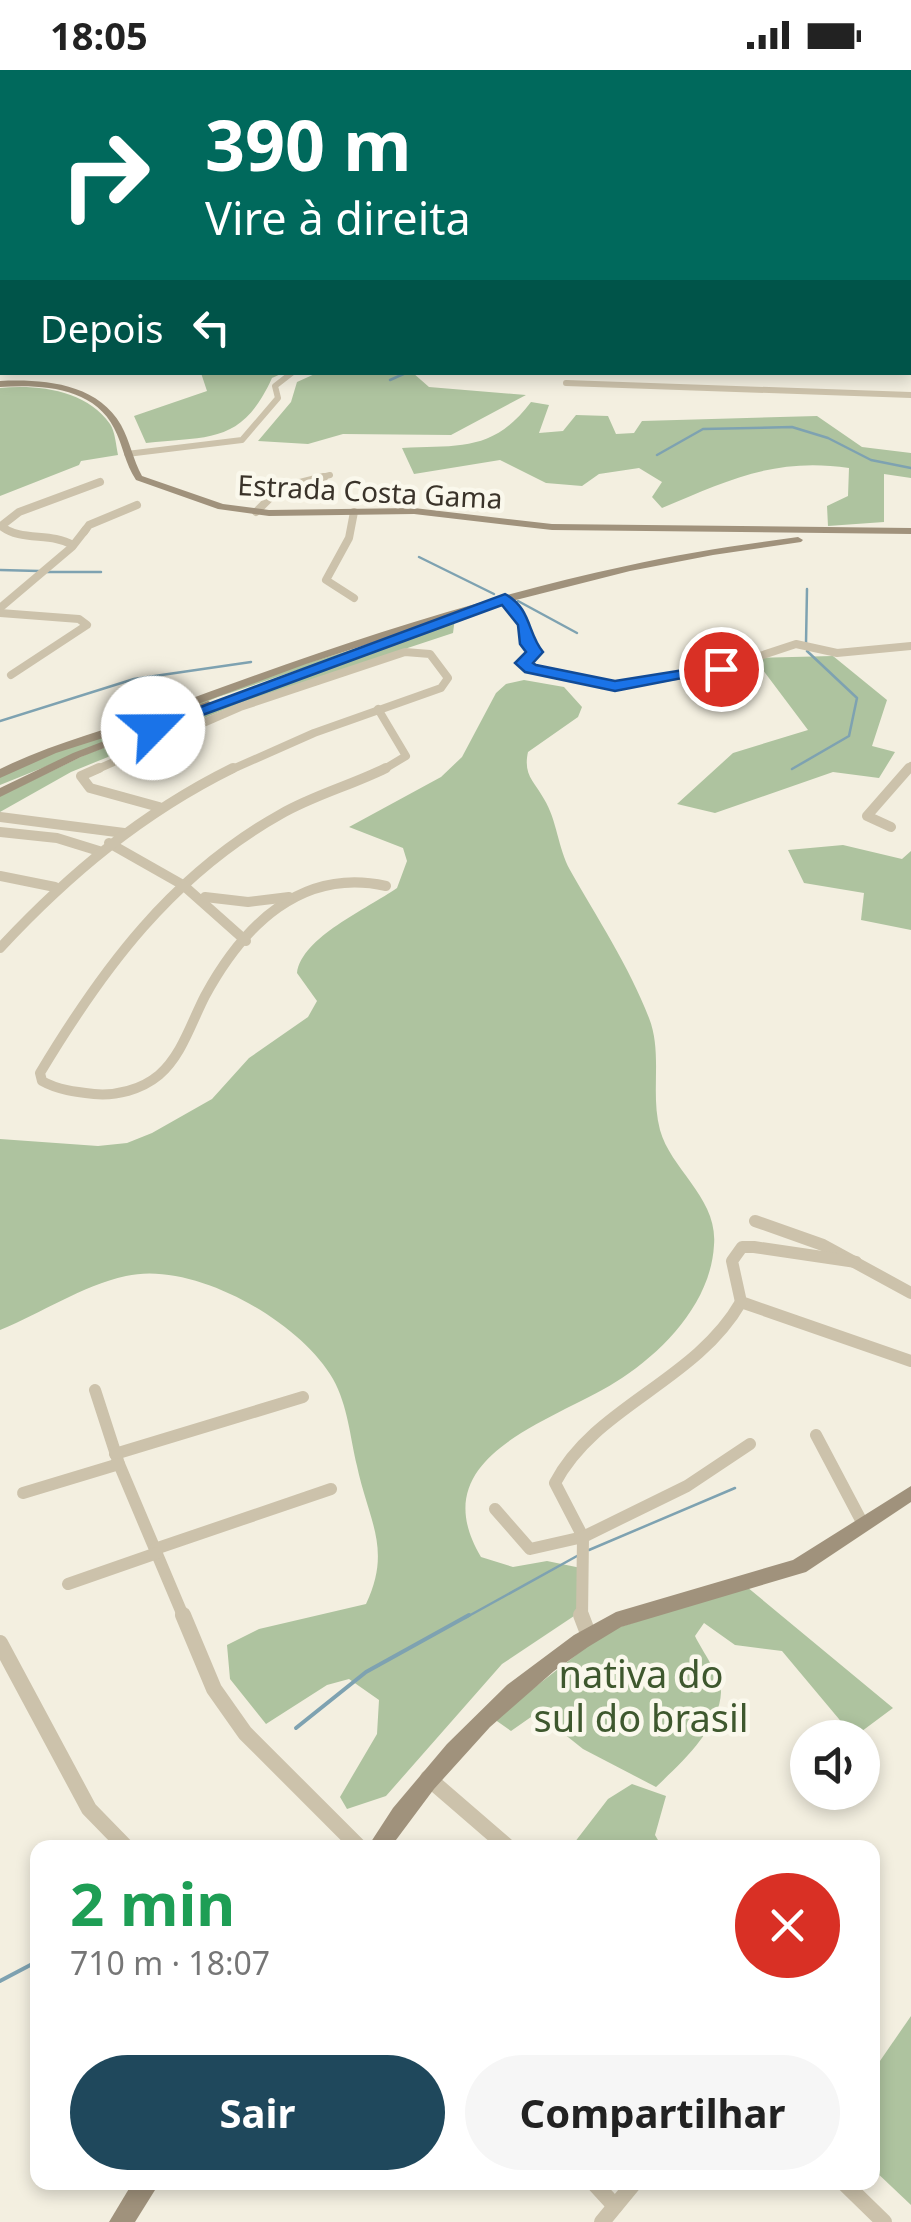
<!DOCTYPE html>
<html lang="pt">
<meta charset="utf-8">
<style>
body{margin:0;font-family:"Noto Sans",sans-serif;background:#f6f6f6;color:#222;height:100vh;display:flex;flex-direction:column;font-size:38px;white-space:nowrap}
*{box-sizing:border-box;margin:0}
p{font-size:32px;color:#767676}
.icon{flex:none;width:55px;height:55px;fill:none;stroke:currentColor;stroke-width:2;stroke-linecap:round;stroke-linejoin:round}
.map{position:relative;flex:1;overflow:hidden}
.panel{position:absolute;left:30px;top:1770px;width:850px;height:350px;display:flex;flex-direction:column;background:#fff;border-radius:20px;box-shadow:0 5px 15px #0003}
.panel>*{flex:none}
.banner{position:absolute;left:0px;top:0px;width:912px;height:305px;box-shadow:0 5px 15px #0003;background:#00695c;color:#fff;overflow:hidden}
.fabs{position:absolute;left:790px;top:1650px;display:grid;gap:20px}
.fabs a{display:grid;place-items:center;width:90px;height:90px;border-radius:50%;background:#fff;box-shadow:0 5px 15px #0003;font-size:50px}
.pin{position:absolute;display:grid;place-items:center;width:85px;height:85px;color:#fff;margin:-42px;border:5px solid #fff;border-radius:50%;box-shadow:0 2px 10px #0007}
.me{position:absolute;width:110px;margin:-55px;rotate:67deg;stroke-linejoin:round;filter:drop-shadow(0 0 8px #0008)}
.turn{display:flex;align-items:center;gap:35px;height:210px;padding:0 40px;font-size:45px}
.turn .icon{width:130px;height:130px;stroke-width:2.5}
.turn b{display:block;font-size:70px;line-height:85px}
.then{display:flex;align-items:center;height:95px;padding:0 40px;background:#0003;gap:20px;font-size:38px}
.round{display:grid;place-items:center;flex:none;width:105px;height:105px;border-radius:52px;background:#f6f6f6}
.summary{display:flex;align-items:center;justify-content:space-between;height:170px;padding:0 40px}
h1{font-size:60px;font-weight:700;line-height:75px;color:#1e9e55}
.action{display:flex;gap:20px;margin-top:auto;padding:20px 40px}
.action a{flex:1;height:115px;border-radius:60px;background:#1f485c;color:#fff;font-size:40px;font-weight:700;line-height:115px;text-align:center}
.action a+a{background:#f6f6f6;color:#222}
.status{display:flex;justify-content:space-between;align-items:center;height:70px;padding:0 50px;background:#fff;direction:ltr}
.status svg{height:28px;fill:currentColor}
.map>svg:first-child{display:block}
.green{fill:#aec39f}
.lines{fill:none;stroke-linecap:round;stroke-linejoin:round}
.stream-far1{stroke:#7ea2b1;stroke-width:2.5}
.stream{stroke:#7ea2b1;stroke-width:4}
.street-far5{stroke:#ccc2ab;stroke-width:5}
.street-far4{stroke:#ccc2ab;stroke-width:6}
.street-far3{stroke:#ccc2ab;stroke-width:8}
.street-far2{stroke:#ccc2ab;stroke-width:10}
.street-far1{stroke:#ccc2ab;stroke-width:12}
.street{stroke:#ccc2ab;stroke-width:16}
.secondary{fill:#a0927c;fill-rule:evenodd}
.route{fill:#1a73e8;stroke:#114b97;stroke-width:2.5}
.labels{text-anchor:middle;stroke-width:9;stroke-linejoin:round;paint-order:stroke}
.far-street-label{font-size:28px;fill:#3a332a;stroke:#faf8ec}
.near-park-label{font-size:38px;fill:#3e582e;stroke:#faf8ec}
</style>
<div class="status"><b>18:05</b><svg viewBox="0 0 49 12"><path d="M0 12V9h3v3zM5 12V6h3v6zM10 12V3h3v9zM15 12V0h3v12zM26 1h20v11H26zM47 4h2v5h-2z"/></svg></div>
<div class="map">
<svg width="911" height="2152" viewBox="0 0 911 2152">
<rect width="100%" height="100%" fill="#f3efe0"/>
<g class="green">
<path d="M201 303H283L272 308C242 374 210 366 146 373L134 346 207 321Z"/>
<polygon points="317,303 413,303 429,317 526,325 451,365 343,364 308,374 258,371 291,332 297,312"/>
<path d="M0 318C37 314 87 320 110 354 115 361 116 375 118 385L81 391 79 395 0 426Z"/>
<path d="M531 332 549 335 539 363 563 361 576 345 608 346 616 364 634 363 642 351 817 346 862 377 911 383V408L884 404V452L828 456 827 436 848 426 849 398C776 387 728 410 662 438L652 427 662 412 639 398 599 404 582 416 546 413 500 390 414 404 402 378C460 375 493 382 531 332Z"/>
<polygon points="455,548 453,563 241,633 71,702 0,742 0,726 87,684"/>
<polygon points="404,564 218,627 0,715 0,707 27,693 244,612"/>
<polygon points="833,586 887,630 872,676 895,682 879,708 833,702 715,743 677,734 733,683 808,660 754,588"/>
<path d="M524 610 564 617 582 637 578 647 528 682C523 705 534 711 544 729 557 750 558 778 570 800 597 848 629 896 649 948 663 984 650 1023 660 1060 671 1100 718 1128 714 1175 711 1231 666 1279 622 1308 558 1351 419 1383 481 1487L513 1497 547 1491 581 1498 580 1542 502 1594 386 1726 347 1739 340 1727 377 1664 379 1630 349 1609 327 1615 266 1654 230 1609 227 1575 259 1559 366 1534C392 1479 369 1452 357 1396 350 1367 348 1336 333 1309 300 1251 193 1190 126 1206 81 1216 42 1243 0 1260V1069L98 1076 127 1073 152 1063 212 1029 249 988 308 947 317 931 297 903C302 867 367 839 397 818L407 791 403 778 349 757 441 707 462 687 496 623 506 614Z"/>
<polygon points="843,775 902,789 911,781 911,860 861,850 864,823 804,813 788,780"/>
<path d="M747 1517 893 1638 854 1667 782 1581 735 1575 704 1553 695 1566C702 1581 721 1606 721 1622 720 1658 680 1694 656 1717L583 1679 548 1651 531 1647 511 1661 494 1649 607 1561Z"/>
<polygon points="632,1714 666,1726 655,1765 662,1777 571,1777 608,1729"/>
<polygon points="911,1946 911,2135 873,2099 873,2001"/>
</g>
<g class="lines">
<g class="stream-far1">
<polyline points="236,0 242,2"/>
<polyline points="214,2 219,0"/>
<polyline points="607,2 611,0"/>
<polyline points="390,310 408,302"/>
<polyline points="657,385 703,359 792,357 828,368 871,390 911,398"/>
<polyline points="419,487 494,524"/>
<polyline points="0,500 39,501"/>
<polyline points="47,502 101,502"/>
<polyline points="518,531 577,563"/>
<polyline points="806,573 807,519"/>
<polyline points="0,651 134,609 251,592"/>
<polyline points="792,699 849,666 857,628 807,581"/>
<polyline points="589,1480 735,1418"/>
<polyline points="465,1548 577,1486"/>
</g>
<g class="stream">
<polyline points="296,1658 366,1602 469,1545"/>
<polyline points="0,1911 38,1891"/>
</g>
<g class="street-far5">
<polyline points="79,0 87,2"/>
<polyline points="175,2 185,1"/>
</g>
<g class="street-far4">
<polyline points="566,313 911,325"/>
<polyline points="127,384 242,370 278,328 275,316 293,302"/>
<polyline points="314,409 330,405"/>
</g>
<g class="street-far3">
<polyline points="256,442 280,418 324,407"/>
<polyline points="354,442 349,468 326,510 354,528"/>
<polyline points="84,462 89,455 137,435"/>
<path d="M73 475C50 462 21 472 1 456L19 442 100 412"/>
<polyline points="505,529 526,555 528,574 535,580 525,596 615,616 721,599 796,574 837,583 911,576"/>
<polyline points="0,538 72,477 86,459"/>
<polyline points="0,543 79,549 87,555 11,605"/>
<polyline points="378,639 406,686 381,701"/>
<polyline points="93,701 240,637 405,582 430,584 448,608 441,618 314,663 228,701"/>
<polyline points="907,701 911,696"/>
</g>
<g class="street-far2">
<polyline points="99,698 81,706 90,718 159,737"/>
<path d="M386 698C352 715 314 725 281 744 172 805 103 898 40 1003L42 1011C58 1020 76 1022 94 1024 116 1026 141 1020 159 1005 182 985 191 953 205 926 243 856 301 797 386 816"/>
<polyline points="0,747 124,763"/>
<polyline points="891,757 867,746 909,698"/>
<polyline points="0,762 57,768 99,781"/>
<polyline points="109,773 183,815 246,871"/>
<polyline points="0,806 55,817"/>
<polyline points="205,827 248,832 289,827"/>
<path d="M0 878C69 804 142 743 233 698"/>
</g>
<g class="street-far1">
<polyline points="755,1151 823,1175 911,1223"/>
<polyline points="856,1192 754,1177 742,1177 732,1191 741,1232 911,1291"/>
<polyline points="95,1320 119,1394 184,1548"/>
<polyline points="816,1365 863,1454"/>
<polyline points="115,1384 303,1327"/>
<polyline points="23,1423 119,1394"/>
<path d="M495 1439 530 1479 583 1467 555 1413C595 1336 695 1312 741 1232"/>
<polyline points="155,1479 331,1419"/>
<polyline points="68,1514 157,1483"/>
<polyline points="582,1548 583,1467 687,1416 750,1374"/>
</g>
<g class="street">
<polyline points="183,1545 214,1619 245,1663 360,1778"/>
<polyline points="581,1545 589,1566"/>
<polyline points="0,1573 89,1739 127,1778"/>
<polyline points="428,1708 509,1778"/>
<polyline points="593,2112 615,2136"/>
<polyline points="843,2112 884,2152"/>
<polyline points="602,2152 635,2112"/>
</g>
<g class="secondary">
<path d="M0 311C43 309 97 313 121 355 130 371 133 390 142 406L223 434 269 440 414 438 552 454 911 458V464L552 460 414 444 269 446 218 439 136 410C125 394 123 375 114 358 94 317 40 314 0 317Z"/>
<path d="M798 467 803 470 801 472 713 485 630 501 468 542 306 594 128 660 56 683 0 708V699C52 673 109 660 163 639 315 582 468 530 626 496 683 483 740 475 798 467Z"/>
<polygon points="208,631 214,634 212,636 81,687 0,727 0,718 73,683"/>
<polygon points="911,1416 911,1432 806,1502 621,1557 588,1577 554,1601 490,1657 434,1719 390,1778 367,1778 393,1738 447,1674 507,1615 574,1565 616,1542 793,1490"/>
<polygon points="133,2112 160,2112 135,2152 109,2152"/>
</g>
</g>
<path class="route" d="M505 524C532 539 527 563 543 582L533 593 536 595 615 611 721 594 729 599 615 621 525 602 515 593 526 582 520 574 518 555 502 535 159 661 144 658Z"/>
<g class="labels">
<g class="far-street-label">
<text transform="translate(370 422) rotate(3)" y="10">Estrada Costa Gama</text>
</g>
<g class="near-park-label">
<text x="641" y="1618">nativa do<tspan x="641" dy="44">sul do brasil</tspan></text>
</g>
</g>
</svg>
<div class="fabs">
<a><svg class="icon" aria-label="sound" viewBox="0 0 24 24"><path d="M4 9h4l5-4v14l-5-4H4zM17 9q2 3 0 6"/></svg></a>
</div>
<div class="pin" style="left:721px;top:599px;background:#d93025"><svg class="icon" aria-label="arrive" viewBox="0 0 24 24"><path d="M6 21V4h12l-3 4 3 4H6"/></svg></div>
<svg class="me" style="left:153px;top:658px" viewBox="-20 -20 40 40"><circle r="19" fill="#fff"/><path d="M0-13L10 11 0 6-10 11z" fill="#1a73e8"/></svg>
<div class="banner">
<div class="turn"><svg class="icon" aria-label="right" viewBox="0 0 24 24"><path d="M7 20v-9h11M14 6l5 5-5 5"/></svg><div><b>390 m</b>Vire à direita</div></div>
<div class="then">Depois<svg class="icon" aria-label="left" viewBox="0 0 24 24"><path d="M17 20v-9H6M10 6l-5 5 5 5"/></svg></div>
</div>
<section class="panel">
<div class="summary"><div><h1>2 min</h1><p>710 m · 18:07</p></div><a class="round" style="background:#d93025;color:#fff"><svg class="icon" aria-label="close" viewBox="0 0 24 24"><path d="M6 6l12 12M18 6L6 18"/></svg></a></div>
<div class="action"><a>Sair</a><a>Compartilhar</a></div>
</section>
</div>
